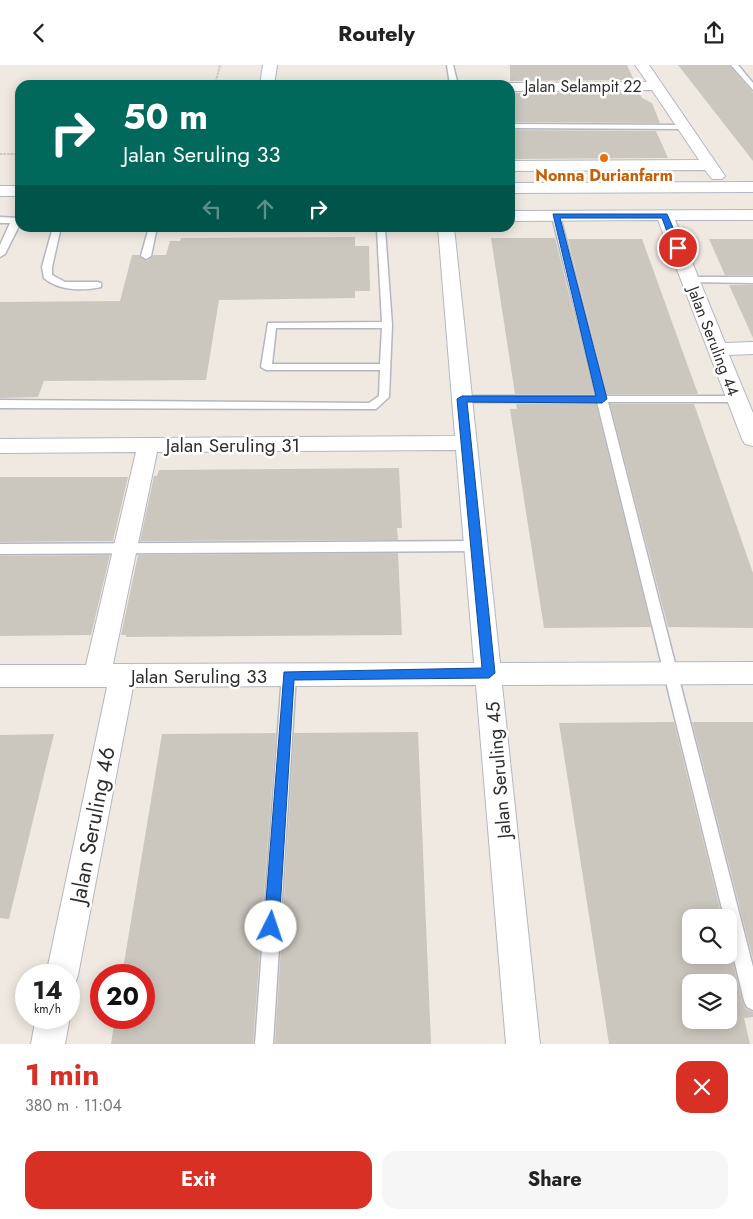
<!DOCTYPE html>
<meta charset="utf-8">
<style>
body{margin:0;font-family:Jost,sans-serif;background:#f6f6f6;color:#222;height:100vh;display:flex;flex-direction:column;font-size:19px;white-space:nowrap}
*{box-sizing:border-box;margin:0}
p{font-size:16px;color:#767676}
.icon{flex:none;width:28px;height:28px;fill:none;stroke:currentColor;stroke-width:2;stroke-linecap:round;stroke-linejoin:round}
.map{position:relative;height:979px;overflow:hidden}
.details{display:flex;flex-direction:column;background:#fff;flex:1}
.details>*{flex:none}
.hud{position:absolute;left:15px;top:15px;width:500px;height:152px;border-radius:15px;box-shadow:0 2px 12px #0003;background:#00695c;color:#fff;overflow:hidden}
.controls{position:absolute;left:682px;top:844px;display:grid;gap:10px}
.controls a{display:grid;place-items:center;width:55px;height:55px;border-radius:10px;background:#fff;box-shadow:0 2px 12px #0003;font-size:25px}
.speed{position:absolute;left:15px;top:899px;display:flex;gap:10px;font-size:25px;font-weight:700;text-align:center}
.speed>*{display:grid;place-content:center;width:65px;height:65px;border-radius:50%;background:#fff;box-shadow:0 2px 12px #0003;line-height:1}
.speed small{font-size:12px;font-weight:400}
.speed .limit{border:8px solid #d22;background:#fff;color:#111}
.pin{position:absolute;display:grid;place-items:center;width:42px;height:42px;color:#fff;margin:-21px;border:2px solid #fff;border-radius:50%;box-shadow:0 1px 5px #0007}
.me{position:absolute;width:55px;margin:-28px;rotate:4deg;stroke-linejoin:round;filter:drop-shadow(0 0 4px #0008)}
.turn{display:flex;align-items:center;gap:18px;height:105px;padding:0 25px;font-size:22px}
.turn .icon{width:65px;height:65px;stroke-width:2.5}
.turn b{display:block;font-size:35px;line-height:42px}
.lanes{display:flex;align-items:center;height:48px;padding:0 25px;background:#0003;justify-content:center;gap:25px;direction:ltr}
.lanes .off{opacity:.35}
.round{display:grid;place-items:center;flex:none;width:52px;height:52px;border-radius:15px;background:#f6f6f6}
.head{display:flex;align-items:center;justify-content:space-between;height:85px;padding:0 25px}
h1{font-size:30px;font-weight:700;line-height:38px;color:#d93025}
.cta{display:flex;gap:10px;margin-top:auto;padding:10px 25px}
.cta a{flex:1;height:58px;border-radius:15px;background:#d93025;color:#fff;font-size:20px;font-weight:700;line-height:58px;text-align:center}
.cta a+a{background:#f6f6f6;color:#222}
header{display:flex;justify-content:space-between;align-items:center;height:65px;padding:0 25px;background:#fff;font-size:22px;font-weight:700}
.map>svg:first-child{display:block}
.building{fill:#cbc7bf;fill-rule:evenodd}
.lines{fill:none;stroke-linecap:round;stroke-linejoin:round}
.lane-casing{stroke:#b4b7c1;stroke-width:3}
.street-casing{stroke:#b4b7c1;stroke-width:2}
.path{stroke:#c9c9c9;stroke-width:2;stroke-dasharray:2.5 1;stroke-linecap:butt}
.lane{fill:#fff;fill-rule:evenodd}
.street{fill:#fff;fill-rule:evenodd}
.route{fill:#1a73e8;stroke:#114b97}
.food-dot{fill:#e8710a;stroke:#fff;stroke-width:2}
.labels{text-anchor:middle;stroke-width:5;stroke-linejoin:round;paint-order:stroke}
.far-street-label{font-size:16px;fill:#2e2e2e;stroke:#fff}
.far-food-label{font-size:16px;font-weight:bold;fill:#c56008;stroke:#fff}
.street-label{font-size:19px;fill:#2e2e2e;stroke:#fff}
.near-street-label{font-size:22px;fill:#2e2e2e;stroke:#fff}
</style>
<header><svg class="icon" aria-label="back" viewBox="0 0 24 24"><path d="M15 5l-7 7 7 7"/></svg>Routely<svg class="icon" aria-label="share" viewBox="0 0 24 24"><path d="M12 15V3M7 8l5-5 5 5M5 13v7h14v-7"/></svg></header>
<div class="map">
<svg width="753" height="979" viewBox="0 0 753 979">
<rect width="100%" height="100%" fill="#efe9e1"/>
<g class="building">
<polygon points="510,0 627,0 634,15 510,16"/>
<polygon points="678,0 729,0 753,28 753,96"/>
<polygon points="639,27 642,33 652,38 660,58 510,57 510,28"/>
<polygon points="510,65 656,66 668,93 510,94"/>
<polygon points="355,172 355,181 369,181 370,226 355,226 355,233 219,235 206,315 44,316 38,332 0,333 0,237 120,236 132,190 139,190 147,196 153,190 166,190 170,176 180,176 181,173"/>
<polygon points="491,173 555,173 594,329 515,329"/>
<polygon points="568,174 642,174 698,329 607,329"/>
<polygon points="709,174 753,174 753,210 725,210"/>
<polygon points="729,220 753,220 753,273"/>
<polygon points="516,339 596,339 651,562 544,563 510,344 517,344"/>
<polygon points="610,339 694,339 753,508 753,563 668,562"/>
<polygon points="399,403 402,463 397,463 398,475 140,476 154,411 157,411 159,405"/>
<polygon points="0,412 128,412 113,476 0,477"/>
<polygon points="398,488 402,570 126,572 126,570 121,570 138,490"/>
<polygon points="110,490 91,570 0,571 0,491"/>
<path d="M672 657H674L722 852H691V890H729V880L742 936 746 944 753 947V952L744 953 750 979H609L559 658ZM691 918H729V955H691Z"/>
<polygon points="692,657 753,657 753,894"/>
<polygon points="418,667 431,979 275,979 294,668"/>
<polygon points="276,668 253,979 111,979 115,952 144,952 144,910 122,910 162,669"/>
<polygon points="54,669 9,854 0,853 0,670"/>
</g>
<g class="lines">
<defs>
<g id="lane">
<polygon points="447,0 453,0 458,20 450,20"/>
<polygon points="731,0 738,0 753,18 753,25"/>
<polygon points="510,59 684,60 688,62 684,64 510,63"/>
<polygon points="556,148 560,151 606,331 737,331 742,334 737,337 608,337 753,902 753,945 747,942 744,936 729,873 729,852 724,852 597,337 462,337 457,334 462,331 596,331 552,151"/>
<polygon points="0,152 20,153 20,159 5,189 0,192 0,180 10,158 0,158"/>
<path d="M53 162H61L52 202V210L65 217H98L101 218V222C83 226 59 226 44 213L42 202Z"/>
<polygon points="149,162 157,162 151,191 146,194 141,191"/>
<path d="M374 162 385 164 392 260 389 332 376 344 0 343V335L369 338 379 331 380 305H266L261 302 268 258 382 257 377 165ZM276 263H382L380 299H272Z"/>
<polygon points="690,212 753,212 753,218 687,217 687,213"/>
<polygon points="476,476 482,481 476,486 0,489 0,479"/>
<polygon points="289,604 294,606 296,610 273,979 255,979 282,610 284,606"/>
</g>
<g id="street">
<polygon points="263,0 277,0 274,20 260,20"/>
<polygon points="635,0 649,0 725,111 722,114 712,114 705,105 510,106 510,96 699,95 652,25 510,26 510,20 505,20 510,18 647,17"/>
<polygon points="753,117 753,127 510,128 510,118"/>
<rect x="0" y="121" width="20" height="10"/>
<polygon points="753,145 753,155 675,155 725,278 753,277 753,289 729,290 753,348 753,381 745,379 742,374 658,155 510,156 510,146"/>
<path d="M438 162H454L500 598 753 597V619L502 620 540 979H506L476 620 133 622 78 910 74 922 69 924V910H46L107 622H0V600H86L136 387 0 388V374L455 371ZM456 385 474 598 113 599 157 387Z"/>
<polygon points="69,949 70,952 65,979 31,979 36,952 69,952"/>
</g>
</defs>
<use href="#lane" class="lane-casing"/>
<use href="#street" class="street-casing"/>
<g class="path">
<polyline points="215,20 220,0"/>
<polyline points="0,89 20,89"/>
</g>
<use href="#lane" class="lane"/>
<use href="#street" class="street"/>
</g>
<polygon class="route" points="553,149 667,149 682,183 678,185 673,183 662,153 560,153 607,334 602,338 467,337 495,608 489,613 294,615 279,862 277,868 271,870 266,868 264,862 284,607 482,603 457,334 462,331 596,331"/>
<circle class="food-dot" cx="604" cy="93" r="5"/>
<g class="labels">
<g class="far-street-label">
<text x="583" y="27">Jalan Selampit 22</text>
<text transform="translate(714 276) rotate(69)" y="6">Jalan Seruling 44</text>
</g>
<g class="far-food-label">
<text x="604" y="116">Nonna Durianfarm</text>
</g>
<g class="street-label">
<text x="233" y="387">Jalan Seruling 31</text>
<text x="199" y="618">Jalan Seruling 33</text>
<text transform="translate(498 705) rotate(-95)" y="7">Jalan Seruling 45</text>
</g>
<g class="near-street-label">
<text transform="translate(92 760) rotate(-79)" y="8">Jalan Seruling 46</text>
</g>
</g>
</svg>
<div class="controls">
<a><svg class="icon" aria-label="search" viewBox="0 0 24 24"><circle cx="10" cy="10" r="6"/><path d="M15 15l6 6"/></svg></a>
<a><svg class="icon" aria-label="layers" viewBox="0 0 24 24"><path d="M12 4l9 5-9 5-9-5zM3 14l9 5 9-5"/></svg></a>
</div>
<div class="speed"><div>14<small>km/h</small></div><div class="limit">20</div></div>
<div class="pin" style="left:678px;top:183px;background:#d93025"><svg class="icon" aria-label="arrive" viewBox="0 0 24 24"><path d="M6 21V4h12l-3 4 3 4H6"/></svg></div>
<svg class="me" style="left:271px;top:862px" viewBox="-20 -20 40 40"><circle r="19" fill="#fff"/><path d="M0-13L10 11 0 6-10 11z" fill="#1a73e8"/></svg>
<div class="hud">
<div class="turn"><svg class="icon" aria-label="right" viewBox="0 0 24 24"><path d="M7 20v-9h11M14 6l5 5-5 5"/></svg><div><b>50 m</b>Jalan Seruling 33</div></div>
<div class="lanes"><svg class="icon off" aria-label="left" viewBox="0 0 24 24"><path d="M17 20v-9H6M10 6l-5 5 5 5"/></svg><svg class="icon off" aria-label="ahead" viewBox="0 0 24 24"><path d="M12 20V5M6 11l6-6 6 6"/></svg><svg class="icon" aria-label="right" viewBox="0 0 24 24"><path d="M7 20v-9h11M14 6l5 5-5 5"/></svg></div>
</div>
</div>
<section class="details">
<div class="head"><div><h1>1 min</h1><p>380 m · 11:04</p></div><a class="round" style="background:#d93025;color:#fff"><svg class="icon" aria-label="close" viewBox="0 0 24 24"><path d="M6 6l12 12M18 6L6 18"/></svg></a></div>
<div class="cta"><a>Exit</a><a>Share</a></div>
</section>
